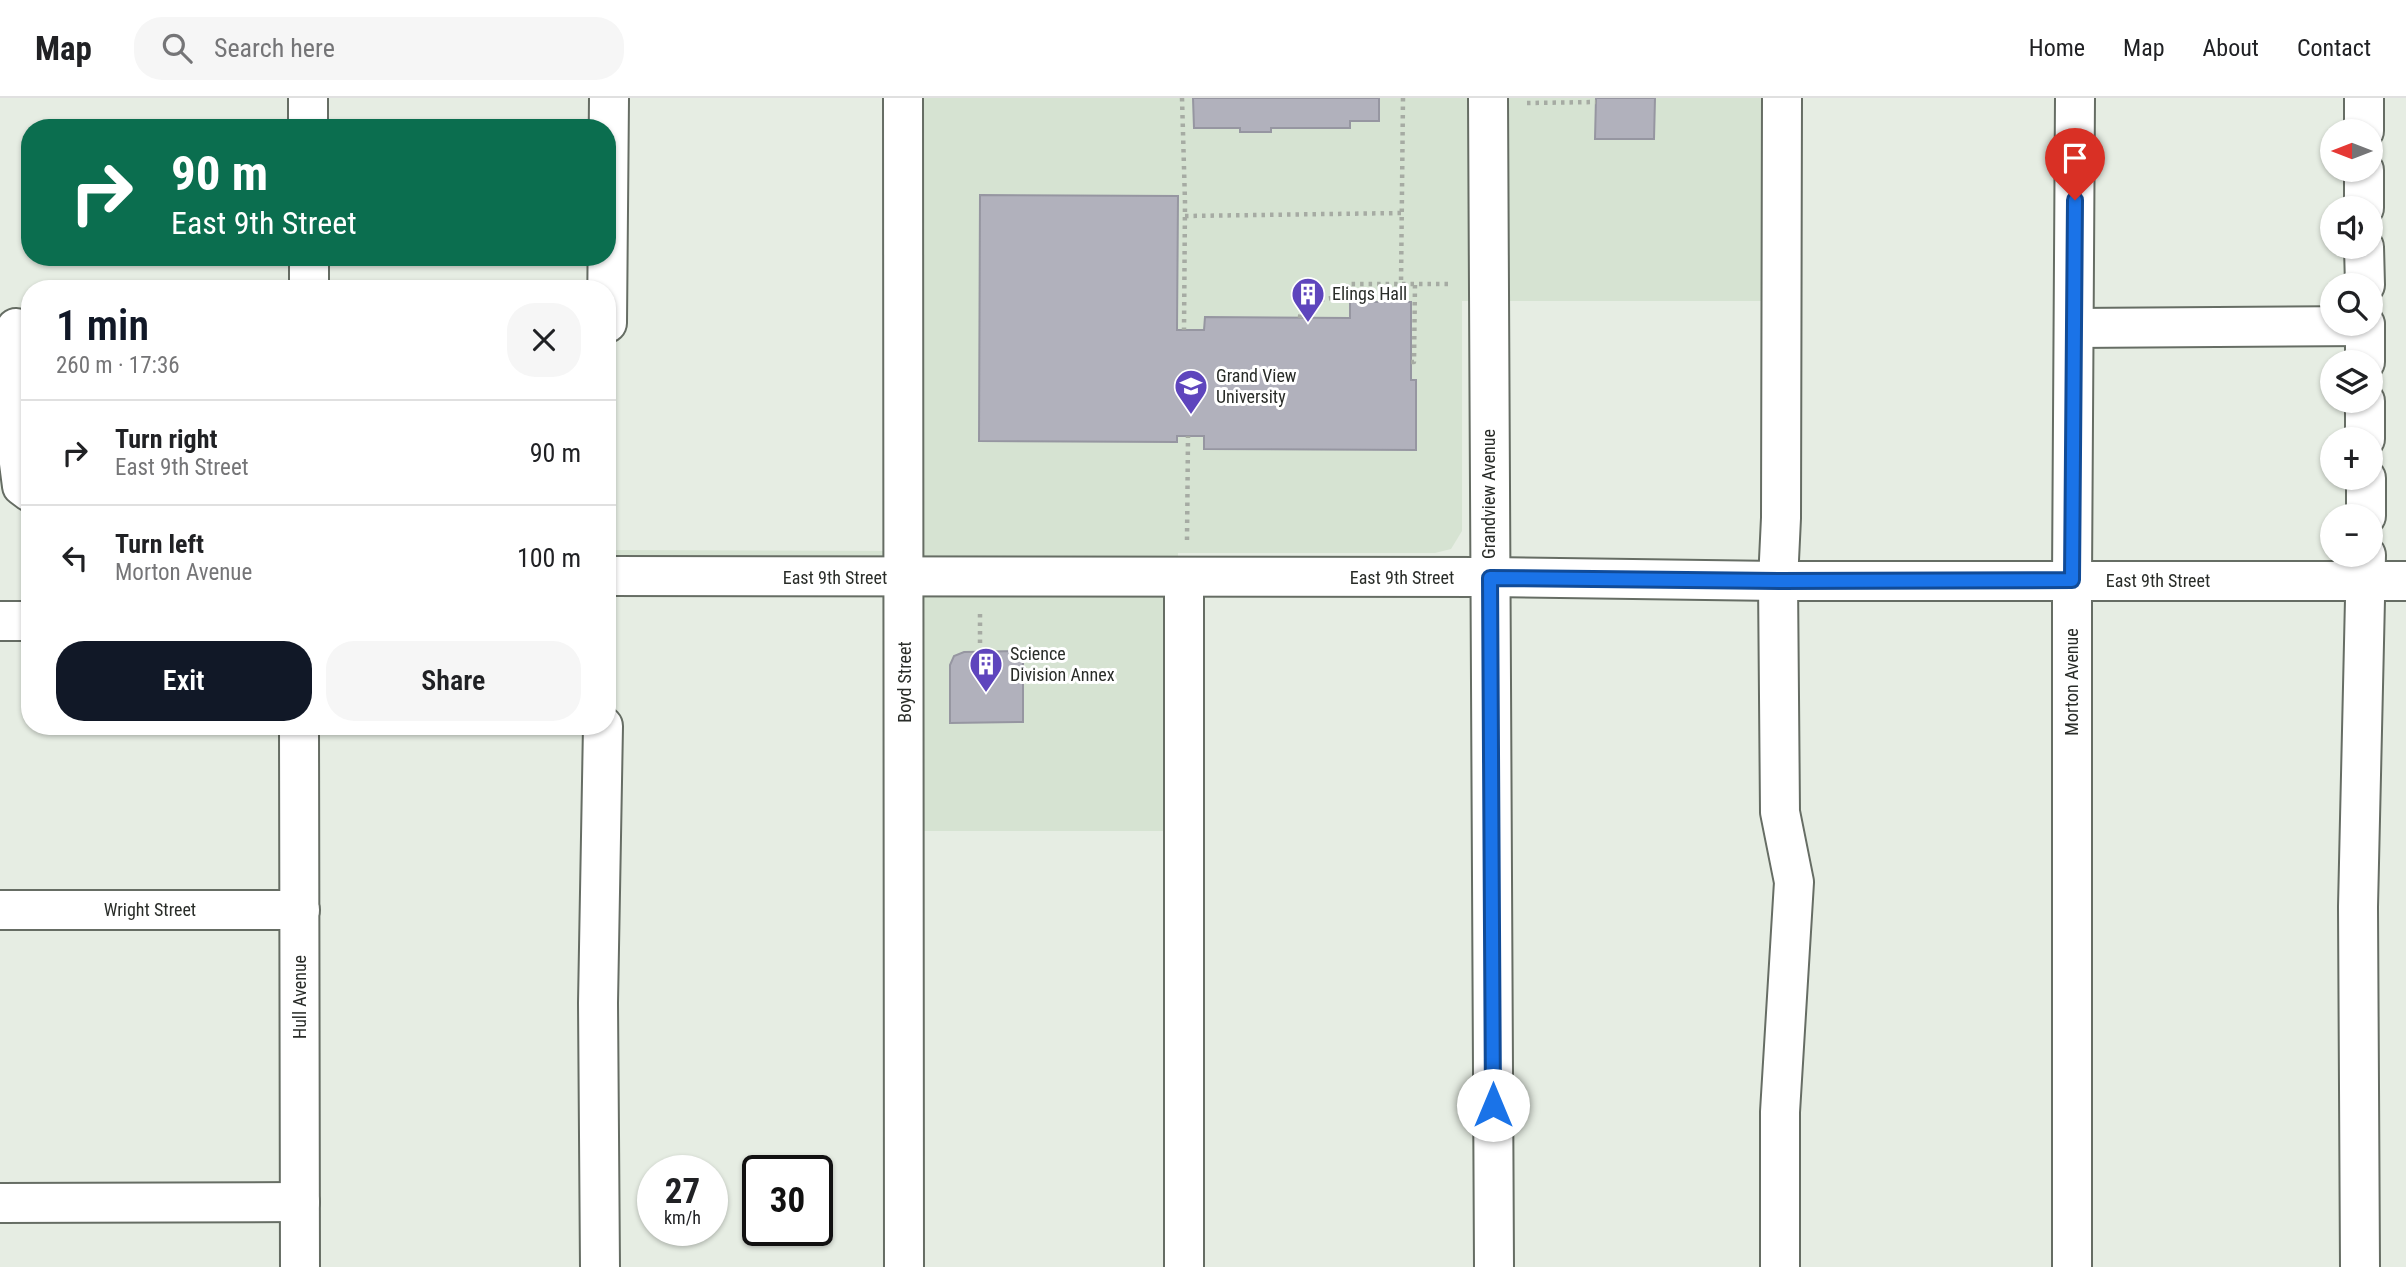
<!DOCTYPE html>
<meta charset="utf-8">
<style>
body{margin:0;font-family:"Roboto Condensed",sans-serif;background:#f6f6f6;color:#202124;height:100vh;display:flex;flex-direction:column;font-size:26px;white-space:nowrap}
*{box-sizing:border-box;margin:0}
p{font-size:23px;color:#757577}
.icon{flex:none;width:38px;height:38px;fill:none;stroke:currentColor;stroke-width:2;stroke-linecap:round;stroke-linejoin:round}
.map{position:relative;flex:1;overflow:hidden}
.details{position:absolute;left:21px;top:182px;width:595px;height:455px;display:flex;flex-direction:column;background:#fff;border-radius:28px;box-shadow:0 2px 5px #0004}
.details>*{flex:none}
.top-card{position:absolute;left:21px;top:21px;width:595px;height:147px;border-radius:28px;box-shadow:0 2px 5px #0004;background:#0b6e4f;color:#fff;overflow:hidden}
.needle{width:46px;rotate:270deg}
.buttons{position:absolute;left:2320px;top:21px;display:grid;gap:14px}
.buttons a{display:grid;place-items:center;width:63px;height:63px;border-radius:50%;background:#fff;box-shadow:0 2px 5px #0004;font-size:35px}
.speed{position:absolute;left:637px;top:1057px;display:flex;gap:14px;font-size:35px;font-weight:700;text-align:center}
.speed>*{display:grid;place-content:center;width:91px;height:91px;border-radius:50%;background:#fff;box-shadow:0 2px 5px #0004;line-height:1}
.speed small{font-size:18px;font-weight:400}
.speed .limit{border:4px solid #111;border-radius:10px;background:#fff;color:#111}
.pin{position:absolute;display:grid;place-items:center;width:60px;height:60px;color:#fff;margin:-72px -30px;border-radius:50% 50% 50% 0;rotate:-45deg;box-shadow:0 0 7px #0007}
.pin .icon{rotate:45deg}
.me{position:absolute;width:77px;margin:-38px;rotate:0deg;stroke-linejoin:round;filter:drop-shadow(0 0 5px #0008)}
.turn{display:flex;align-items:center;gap:24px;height:147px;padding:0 35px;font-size:32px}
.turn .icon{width:91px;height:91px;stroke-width:2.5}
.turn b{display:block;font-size:49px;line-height:60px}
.round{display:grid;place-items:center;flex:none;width:74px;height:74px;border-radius:28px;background:#f6f6f6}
.headline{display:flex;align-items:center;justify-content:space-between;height:119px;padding:0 35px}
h1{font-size:42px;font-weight:600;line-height:52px;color:#111827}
.button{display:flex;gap:14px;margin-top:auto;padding:14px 35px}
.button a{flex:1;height:80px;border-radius:28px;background:#111827;color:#fff;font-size:28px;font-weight:600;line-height:80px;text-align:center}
.button a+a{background:#f6f6f6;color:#202124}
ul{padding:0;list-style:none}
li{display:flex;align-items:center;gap:21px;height:105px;padding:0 35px;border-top:2px solid #e0e0e0}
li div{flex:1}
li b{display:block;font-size:26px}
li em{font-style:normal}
header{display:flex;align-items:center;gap:42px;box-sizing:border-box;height:98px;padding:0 35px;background:#fff;border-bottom:2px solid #e0e0e0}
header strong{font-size:33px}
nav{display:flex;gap:38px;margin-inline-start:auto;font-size:24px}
.search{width:490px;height:63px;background:#f6f6f6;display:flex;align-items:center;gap:18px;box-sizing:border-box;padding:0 24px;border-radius:28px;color:#757577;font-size:26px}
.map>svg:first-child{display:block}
.built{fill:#d6e3d2}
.building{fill:#b1b1bc;stroke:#9696a1;stroke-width:2}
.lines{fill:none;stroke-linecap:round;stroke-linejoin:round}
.minor-casing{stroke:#666d64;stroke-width:42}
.path{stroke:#a6aba3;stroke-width:4.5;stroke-dasharray:3.5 5;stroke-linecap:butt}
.minor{stroke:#fff;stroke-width:38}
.route-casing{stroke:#114b97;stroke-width:18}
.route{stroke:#1a73e8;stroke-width:12}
.labels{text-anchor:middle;stroke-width:6;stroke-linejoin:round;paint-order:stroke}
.poi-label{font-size:18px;fill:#292c28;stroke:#fff;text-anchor:start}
.street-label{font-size:18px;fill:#292c28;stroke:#fff}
</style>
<header>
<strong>Map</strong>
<div class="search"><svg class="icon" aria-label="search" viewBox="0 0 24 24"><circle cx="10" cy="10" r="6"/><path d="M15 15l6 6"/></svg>Search here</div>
<nav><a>Home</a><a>Map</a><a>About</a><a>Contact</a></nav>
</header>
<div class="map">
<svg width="2406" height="1169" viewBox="0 0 2406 1169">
<rect width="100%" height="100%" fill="#e6ede3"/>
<polygon class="built" points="920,0 1769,0 1771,203 1462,203 1462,433 1451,451 1435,455 1178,455 1179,733 918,733 919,480 607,478 607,452 919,453"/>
<g class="building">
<polygon points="1193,0 1379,0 1379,23 1350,23 1350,30 1271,30 1271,34 1240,34 1240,30 1194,30"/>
<polygon points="1596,0 1655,0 1654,41 1595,41"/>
<polygon points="980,97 1178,98 1177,232 1204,232 1205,219 1350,220 1350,204 1411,204 1411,282 1416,282 1416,352 1204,351 1204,338 1177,338 1177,344 979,343"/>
<polygon points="1023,553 1023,624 950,625 950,567 954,558 964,554"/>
</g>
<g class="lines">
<defs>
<g id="minor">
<polyline points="308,0 308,30"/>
<polyline points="903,0 904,1169"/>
<polyline points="1488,0 1494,1169"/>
<polyline points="2364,0 2364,33"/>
<polyline points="2364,72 2364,110"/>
<polyline points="2364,149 2365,187"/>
<polyline points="309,159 309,191"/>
<polyline points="607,225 609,0"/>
<polyline points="2365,226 2365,264"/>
<polyline points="16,230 14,327 22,388 30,394"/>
<polyline points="2074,230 2365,228"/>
<polyline points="2365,303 2365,341"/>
<polyline points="2366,380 2366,418"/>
<polyline points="607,478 1490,479 1778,483 2406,483"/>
<polyline points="1184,480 1184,1169"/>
<polyline points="0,523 30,523"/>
<polyline points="299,628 300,1169"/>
<polyline points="0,812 300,812"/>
<polyline points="0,1105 300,1104"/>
<polyline points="600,1169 598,905 603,628"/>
<polyline points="1780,1169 1780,1014 1794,784 1780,714 1778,483 1781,420 1782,0"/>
<polyline points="2072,1169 2072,482 2075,0"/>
<polyline points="2360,1169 2358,809 2366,457"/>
</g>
</defs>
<use href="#minor" class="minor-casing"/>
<g class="path">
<polyline points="1182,0 1185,104 1184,232"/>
<polyline points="1403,0 1401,186 1450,186"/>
<polyline points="1527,5 1596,4"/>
<polyline points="1185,118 1402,115"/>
<polyline points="1300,220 1301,206 1347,197 1347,186 1401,186"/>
<polyline points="1411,264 1414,264 1415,186"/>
<polyline points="1187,442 1188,338"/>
<polyline points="980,516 980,550"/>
</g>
<use href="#minor" class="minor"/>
</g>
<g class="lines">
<defs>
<polyline id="route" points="1493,1007 1490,480 1779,483 2072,482 2075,102"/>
</defs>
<use href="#route" class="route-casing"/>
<use href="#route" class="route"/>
</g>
<defs>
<symbol id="building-pin" viewBox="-11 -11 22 30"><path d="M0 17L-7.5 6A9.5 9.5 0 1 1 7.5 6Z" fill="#5e45bd" stroke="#fff"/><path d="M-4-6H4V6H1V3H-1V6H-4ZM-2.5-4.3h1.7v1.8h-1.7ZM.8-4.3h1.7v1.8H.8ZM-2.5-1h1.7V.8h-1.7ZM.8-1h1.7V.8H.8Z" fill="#fff"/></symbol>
<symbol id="university-pin" viewBox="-11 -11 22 30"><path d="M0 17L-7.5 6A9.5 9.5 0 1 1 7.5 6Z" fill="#5e45bd" stroke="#fff"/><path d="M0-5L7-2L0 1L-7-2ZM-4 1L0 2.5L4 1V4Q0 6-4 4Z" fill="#fff"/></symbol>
</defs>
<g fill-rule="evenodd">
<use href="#building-pin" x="1289" y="177" width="38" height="52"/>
<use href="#university-pin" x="1172" y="269" width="38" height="52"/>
<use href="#building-pin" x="967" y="547" width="38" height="52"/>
</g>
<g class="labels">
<g class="poi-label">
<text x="1332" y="202">Elings Hall</text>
<text x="1216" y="284">Grand View<tspan x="1216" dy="21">University</tspan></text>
<text x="1010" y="562">Science<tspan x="1010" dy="21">Division Annex</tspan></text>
</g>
<g class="street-label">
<text transform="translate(1489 396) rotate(-90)" y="6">Grandview Avenue</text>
<text x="835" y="486">East 9th Street</text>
<text x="1402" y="486">East 9th Street</text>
<text x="2158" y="489">East 9th Street</text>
<text transform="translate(905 584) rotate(-90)" y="6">Boyd Street</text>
<text transform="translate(2072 584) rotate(-90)" y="6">Morton Avenue</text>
<text x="150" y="818">Wright Street</text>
<text transform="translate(300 899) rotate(-90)" y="6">Hull Avenue</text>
</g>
</g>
</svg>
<div class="buttons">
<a><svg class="needle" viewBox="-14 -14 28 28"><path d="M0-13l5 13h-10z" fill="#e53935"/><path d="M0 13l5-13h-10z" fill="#757577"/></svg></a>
<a><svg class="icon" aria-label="sound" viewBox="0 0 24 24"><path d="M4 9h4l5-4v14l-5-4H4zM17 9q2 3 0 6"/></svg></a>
<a><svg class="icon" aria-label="search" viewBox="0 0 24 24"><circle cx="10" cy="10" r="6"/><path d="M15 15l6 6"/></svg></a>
<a><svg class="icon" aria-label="layers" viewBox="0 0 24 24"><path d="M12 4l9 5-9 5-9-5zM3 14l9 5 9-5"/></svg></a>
<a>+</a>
<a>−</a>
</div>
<div class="speed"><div>27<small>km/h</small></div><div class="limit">30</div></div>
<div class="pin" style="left:2075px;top:102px;background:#d93025"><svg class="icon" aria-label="arrive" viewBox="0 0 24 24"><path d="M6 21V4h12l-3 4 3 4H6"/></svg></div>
<svg class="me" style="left:1493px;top:1007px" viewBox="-20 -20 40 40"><circle r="19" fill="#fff"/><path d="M0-13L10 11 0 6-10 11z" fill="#1a73e8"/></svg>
<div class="top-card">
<div class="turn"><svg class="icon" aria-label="right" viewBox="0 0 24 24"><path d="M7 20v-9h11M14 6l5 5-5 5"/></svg><div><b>90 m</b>East 9th Street</div></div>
</div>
<section class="details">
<div class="headline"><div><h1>1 min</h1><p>260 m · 17:36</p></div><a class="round"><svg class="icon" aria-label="close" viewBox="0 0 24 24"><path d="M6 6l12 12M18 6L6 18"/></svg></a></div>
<ul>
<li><svg class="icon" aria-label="right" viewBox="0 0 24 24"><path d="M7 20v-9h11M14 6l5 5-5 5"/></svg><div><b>Turn right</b><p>East 9th Street</p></div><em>90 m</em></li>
<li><svg class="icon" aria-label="left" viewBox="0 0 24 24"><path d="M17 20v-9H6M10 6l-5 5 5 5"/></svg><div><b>Turn left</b><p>Morton Avenue</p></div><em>100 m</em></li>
</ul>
<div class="button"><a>Exit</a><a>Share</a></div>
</section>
</div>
